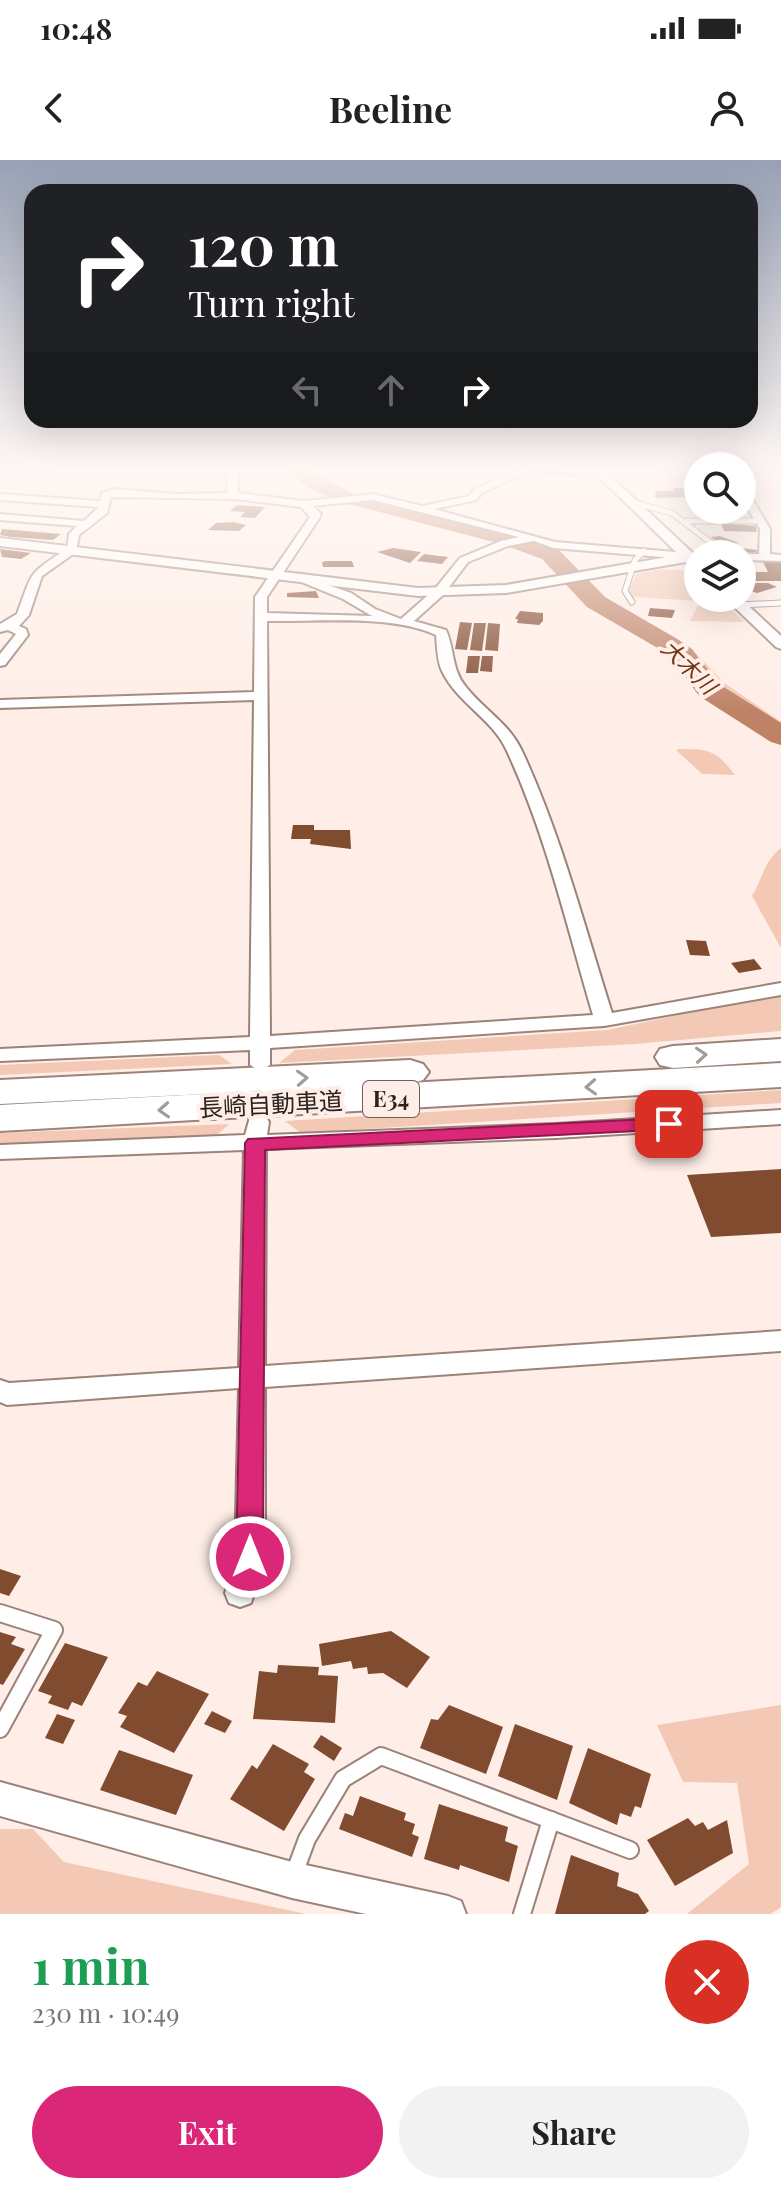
<!DOCTYPE html>
<meta charset="utf-8">
<style>
body{margin:0;font-family:"Playfair Display","Noto Sans JP",serif;background:#f2f2f2;color:#222;height:100vh;display:flex;flex-direction:column;font-size:30px;white-space:nowrap}
*{box-sizing:border-box;margin:0}
p{font-size:26px;color:#767676}
.icon{flex:none;width:44px;height:44px;fill:none;stroke:currentColor;stroke-width:2;stroke-linecap:round;stroke-linejoin:round}
.map{position:relative;height:1754px;overflow:hidden}
.drawer{display:flex;flex-direction:column;background:#fff;flex:1}
.drawer>*{flex:none}
.hud{position:absolute;left:24px;top:24px;width:734px;height:244px;border-radius:24px;box-shadow:0 8px 32px #0002;background:#202124;color:#fff;overflow:hidden}
.controls{position:absolute;left:684px;top:292px;display:grid;gap:16px}
.controls a{display:grid;place-items:center;width:72px;height:72px;border-radius:50%;background:#fff;box-shadow:0 8px 32px #0002;font-size:40px}
.pin{position:absolute;display:grid;place-items:center;width:68px;height:68px;color:#fff;margin:-34px;border-radius:16px;box-shadow:0 4px 12px #0006}
.me{position:absolute;width:88px;margin:-44px;rotate:0deg;stroke-linejoin:round;filter:drop-shadow(0 0 6px #0008)}
.turn{display:flex;align-items:center;gap:28px;height:168px;padding:0 32px;font-size:36px}
.turn .icon{width:104px;height:104px;stroke-width:2.5}
.turn b{display:block;font-size:56px;line-height:68px}
.lanes{display:flex;align-items:center;height:76px;padding:0 32px;background:#0003;justify-content:center;gap:40px;direction:ltr}
.lanes .off{opacity:.35}
.round{display:grid;place-items:center;flex:none;width:84px;height:84px;border-radius:42px;background:#f2f2f2}
.head{display:flex;align-items:center;justify-content:space-between;height:136px;padding:0 32px}
h1{font-size:48px;font-weight:700;line-height:60px;color:#1e9e55}
.action{display:flex;gap:16px;margin-top:auto;padding:16px 32px}
.action a{flex:1;height:92px;border-radius:48px;background:#db2777;color:#fff;font-size:32px;font-weight:700;line-height:92px;text-align:center}
.action a+a{background:#f2f2f2;color:#222}
.status{display:flex;justify-content:space-between;align-items:center;height:56px;padding:0 40px;background:#fff;direction:ltr}
.status svg{height:22px;fill:currentColor}
header{display:flex;justify-content:space-between;align-items:center;height:104px;padding:0 32px;background:#fff;font-size:36px;font-weight:700}
.map>svg:first-child{display:block}
.green{fill:#f3c9b5}
.lines{fill:none;stroke-linecap:round;stroke-linejoin:round}
.river{fill:#be8266;fill-rule:evenodd}
.building{fill:#814b30}
.service-far1-casing{stroke:#9b8378;stroke-width:7}
.service-casing{stroke:#9b8378;stroke-width:20}
.minor-casing{stroke:#9b8378;stroke-width:4}
.tertiary-casing{stroke:#9b8378;stroke-width:4}
.motorway-casing{stroke:#9b8378;stroke-width:4}
.service-far1{stroke:#fff;stroke-width:5}
.service{stroke:#fff;stroke-width:16}
.minor{fill:#fff;fill-rule:evenodd}
.tertiary{fill:#fff;fill-rule:evenodd}
.motorway{fill:#fff;fill-rule:evenodd}
.oneway{stroke:#a09c9a}
.route{fill:#db2777;stroke:#8e194d;stroke-width:2}
.labels{text-anchor:middle;stroke-width:8;stroke-linejoin:round;paint-order:stroke}
.far-water-label{font-size:22px;font-style:italic;fill:#6f3617;stroke:#ffeee7}
.shield{fill:#ffeee7;stroke:#6b5f5a;stroke-width:2}
.shield-label{font-size:22px;font-weight:bold;fill:#2c221e}
.street-label{font-size:24px;fill:#2c221e;stroke:#ffeee7}
</style>
<div class="status"><b>10:48</b><svg viewBox="0 0 49 12"><path d="M0 12V9h3v3zM5 12V6h3v6zM10 12V3h3v9zM15 12V0h3v12zM26 1h20v11H26zM47 4h2v5h-2z"/></svg></div>
<header><svg class="icon" aria-label="back" viewBox="0 0 24 24"><path d="M15 5l-7 7 7 7"/></svg>Beeline<svg class="icon" aria-label="person" viewBox="0 0 24 24"><circle cx="12" cy="8" r="4"/><path d="M4 21q1-7 8-7t8 7"/></svg></header>
<div class="map">
<svg width="781" height="1754" viewBox="0 0 781 1754">
<rect width="100%" height="100%" fill="#ffeee7"/>
<g class="green">
<polygon points="662,409 691,411 698,417 698,438 719,438 745,462 690,461 700,441 633,437 629,431 636,414"/>
<path d="M688 494 701 498 723 522 781 562V571C749 551 703 532 688 494Z"/>
<path d="M679 589C709 589 716 590 735 615L702 614 676 590Z"/>
<path d="M781 688V788L752 736C763 718 764 701 781 688Z"/>
<polygon points="778,834 781,835 781,871 635,884 279,903 295,890 607,870"/>
<polygon points="219,895 232,904 0,915 0,905"/>
<polygon points="781,930 781,943 301,973 285,961"/>
<polygon points="229,964 213,979 0,985 0,973"/>
<polygon points="781,1545 781,1747 771,1754 687,1754 749,1704 737,1623 683,1622 657,1565"/>
<polygon points="0,1669 33,1669 64,1702 306,1754 0,1754"/>
</g>
<g class="lines">
<polygon class="river" points="286,309 307,309 352,333 517,374 558,389 605,437 679,480 692,489 719,524 781,563 781,585 771,582 699,536 674,501 661,490 587,447 542,399 501,384 338,341 307,327"/>
</g>
<g class="building">
<polygon points="537,309 541,311 588,313 573,317 524,313"/>
<polygon points="673,328 684,328 691,337 656,338 654,335 657,335 654,331 675,331"/>
<polygon points="237,345 252,346 265,347 255,358 240,357 245,352 230,351"/>
<polygon points="233,362 246,365 239,371 208,370 216,363"/>
<polygon points="721,363 756,366 757,372 724,371"/>
<polygon points="2,369 61,374 53,380 11,377 0,375"/>
<polygon points="720,376 739,383 729,384 732,387 757,390 755,395 726,390 728,386 722,386 711,377"/>
<polygon points="393,388 421,392 410,403 377,392"/>
<polygon points="0,389 31,393 21,399 2,397"/>
<polygon points="424,394 448,397 442,404 417,401"/>
<polygon points="766,400 781,400 781,421 753,421 750,412 768,412 763,402"/>
<polygon points="326,401 352,401 354,407 323,407 322,402"/>
<polygon points="753,423 768,423 777,427 757,433 742,428"/>
<polygon points="316,431 319,438 287,437 287,433"/>
<polygon points="650,448 675,450 672,458 648,456"/>
<polygon points="520,451 543,453 543,461 539,465 517,463 518,459 515,459"/>
<polygon points="460,462 472,463 467,490 455,489"/>
<polygon points="474,463 486,463 482,491 470,490"/>
<polygon points="488,463 500,464 498,491 485,490"/>
<polygon points="468,496 480,496 478,513 466,513"/>
<polygon points="482,496 493,496 492,512 480,511"/>
<polygon points="293,665 314,665 314,670 350,670 351,689 310,684 311,679 291,679"/>
<polygon points="686,780 706,781 710,796 690,795"/>
<polygon points="754,799 762,809 739,813 731,803"/>
<polygon points="646,980 659,980 664,997 651,998"/>
<polygon points="781,1009 781,1073 711,1077 687,1015"/>
<polygon points="0,1409 21,1416 9,1436 0,1433"/>
<polygon points="391,1471 430,1497 407,1528 383,1513 368,1514 367,1507 353,1509 351,1501 322,1506 319,1484"/>
<polygon points="0,1472 16,1477 11,1484 25,1489 3,1525 0,1524"/>
<polygon points="65,1483 108,1497 82,1546 72,1542 68,1550 48,1543 52,1536 38,1531"/>
<polygon points="278,1505 319,1507 318,1515 338,1516 335,1563 253,1559 259,1511 277,1513"/>
<polygon points="157,1511 209,1534 174,1593 120,1567 127,1556 118,1553 138,1522 147,1526"/>
<polygon points="449,1545 503,1567 486,1614 420,1588 431,1559 438,1560"/>
<polygon points="212,1551 232,1561 225,1573 204,1564"/>
<polygon points="57,1554 75,1560 63,1584 45,1578"/>
<polygon points="515,1564 573,1586 557,1640 498,1616"/>
<polygon points="321,1575 342,1588 334,1601 313,1587"/>
<polygon points="273,1584 309,1604 304,1612 315,1619 284,1671 230,1639 252,1605 257,1609"/>
<polygon points="588,1588 651,1614 641,1648 635,1646 631,1657 620,1653 617,1665 569,1643"/>
<polygon points="119,1590 193,1615 176,1655 100,1630"/>
<polygon points="360,1636 406,1653 404,1660 415,1664 412,1674 419,1677 412,1697 339,1669 345,1653 353,1656"/>
<polygon points="439,1644 508,1667 505,1681 518,1686 509,1722 460,1705 459,1710 424,1699"/>
<polygon points="688,1658 695,1666 703,1662 708,1670 727,1660 733,1693 675,1726 647,1680"/>
<polygon points="571,1695 619,1713 617,1726 638,1734 649,1751 645,1754 555,1754"/>
</g>
<g class="lines">
<defs>
<g id="service-far1">
<polyline points="600,312 663,312 698,318"/>
<polyline points="632,342 672,353 726,394"/>
<polyline points="687,361 760,361"/>
<polyline points="632,442 625,431 635,400 644,391"/>
<polyline points="739,445 781,443"/>
</g>
<g id="service">
<polyline points="0,1453 54,1470 0,1569"/>
<polyline points="294,1714 307,1679 343,1619 381,1596 630,1690"/>
<polyline points="522,1754 551,1660"/>
</g>
<g id="minor">
<path d="M228 309H238V333L304 341 373 334 422 346 469 336 474 329 521 309H533L482 333 476 340 434 349 555 382 699 394 698 400 553 388 534 381 508 386 468 402 443 435 414 461 446 470C455 490 451 509 466 527 484 550 509 563 522 591 561 675 584 765 612 853L781 823V835L604 866 270 888V905L260 911 250 905V890L0 901V889L250 877 254 540 0 548V540L254 532 255 437 310 357 301 347 235 339 111 337 107 353 79 375 76 392 42 416 29 455 19 466 26 469 28 475 5 505 0 506V494L16 474 8 470 0 472V464L17 454C33 412 26 415 67 389L69 374 77 366 0 360V354L84 361 99 347 0 340V334L100 341 102 333 113 329 177 334 227 333ZM373 340 519 377 501 381 460 398 435 429 401 459 375 449 351 433 303 416 297 419 299 421 343 439 372 456 267 453V437L320 357 321 354 313 346ZM267 461C316 462 391 454 436 475 437 486 437 501 442 511 457 543 493 559 507 591 546 675 567 767 593 855L270 876Z"/>
<polygon points="742,327 747,330 770,369 770,394 781,395 781,401 742,400 741,394 759,394 760,369 742,339"/>
<polygon points="781,950 781,964 556,978 266,989 265,1206 781,1171 781,1191 265,1227 265,1397 251,1443 240,1447 229,1443 225,1433 235,1397 239,1228 7,1245 0,1242 0,1220 9,1223 239,1208 244,990 0,999 0,985 245,975 250,957 266,957 269,962 267,975 556,964"/>
<polygon points="0,1622 292,1702 448,1736 461,1741 466,1754 366,1754 292,1738 0,1656"/>
</g>
<g id="tertiary">
<polygon points="591,309 603,309 698,398 698,408 686,402 506,433 418,436 0,386 0,378 418,428 506,425 679,395"/>
<polygon points="725,438 740,438 781,476 781,489 776,487"/>
</g>
<g id="motorway">
<polygon points="781,879 781,901 673,908 660,905 655,897 660,889 673,886"/>
<polygon points="410,900 423,904 429,912 423,920 410,924 0,944 0,920"/>
<polygon points="781,903 781,927 0,971 0,945"/>
</g>
</defs>
<use href="#service-far1" class="service-far1-casing"/>
<use href="#service" class="service-casing"/>
<use href="#minor" class="minor-casing"/>
<use href="#tertiary" class="tertiary-casing"/>
<use href="#motorway" class="motorway-casing"/>
<use href="#service-far1" class="service-far1"/>
<use href="#service" class="service"/>
<use href="#minor" class="minor"/>
<use href="#tertiary" class="tertiary"/>
<use href="#motorway" class="motorway"/>
</g>
<defs><path id="oneway-chevron" d="M-2-3.5L2.5 0L-2 3.5" fill="none" stroke-width="1.6" stroke-linecap="round" stroke-linejoin="round" transform="scale(2)"/></defs>
<g class="oneway">
<use href="#oneway-chevron" transform="translate(701 895) rotate(-4)"/>
<use href="#oneway-chevron" transform="translate(302 918) rotate(-3)"/>
<use href="#oneway-chevron" transform="translate(591 927) rotate(177)"/>
<use href="#oneway-chevron" transform="translate(164 950) rotate(177)"/>
</g>
<linearGradient id="sky" x2="0" y2="1"><stop stop-color="#97a0b4"/><stop offset="0.56" stop-color="#fff7f4"/><stop offset="1" stop-color="#fff7f4" stop-opacity="0"/></linearGradient>
<rect width="781" height="554" fill="url(#sky)"/>
<polygon class="route" points="669,958 676,959 678,964 676,969 265,990 263,1397 259,1405 250,1409 240,1405 236,1397 245,983 248,979"/>
<g class="labels">
<g class="far-water-label">
<text transform="translate(689 507) rotate(44)" y="8">大木川</text>
</g>
<rect class="shield" x="363" y="921" width="56" height="36" rx="6"/>
<g class="shield-label">
<text x="391" y="947">E34</text>
</g>
<g class="street-label">
<text transform="translate(271 945) rotate(-3)" y="8">長崎自動車道</text>
</g>
</g>
</svg>
<div class="controls">
<a><svg class="icon" aria-label="search" viewBox="0 0 24 24"><circle cx="10" cy="10" r="6"/><path d="M15 15l6 6"/></svg></a>
<a><svg class="icon" aria-label="layers" viewBox="0 0 24 24"><path d="M12 4l9 5-9 5-9-5zM3 14l9 5 9-5"/></svg></a>
</div>
<div class="pin" style="left:669px;top:964px;background:#d93025"><svg class="icon" aria-label="arrive" viewBox="0 0 24 24"><path d="M6 21V4h12l-3 4 3 4H6"/></svg></div>
<svg class="me" style="left:250px;top:1397px" viewBox="-20 -20 40 40"><circle r="17" fill="#db2777" stroke="#fff" stroke-width="3"/><path d="M0-11L8 9 0 5-8 9z" fill="#fff"/></svg>
<div class="hud">
<div class="turn"><svg class="icon" aria-label="right" viewBox="0 0 24 24"><path d="M7 20v-9h11M14 6l5 5-5 5"/></svg><div><b>120 m</b>Turn right</div></div>
<div class="lanes"><svg class="icon off" aria-label="left" viewBox="0 0 24 24"><path d="M17 20v-9H6M10 6l-5 5 5 5"/></svg><svg class="icon off" aria-label="ahead" viewBox="0 0 24 24"><path d="M12 20V5M6 11l6-6 6 6"/></svg><svg class="icon" aria-label="right" viewBox="0 0 24 24"><path d="M7 20v-9h11M14 6l5 5-5 5"/></svg></div>
</div>
</div>
<section class="drawer">
<div class="head"><div><h1>1 min</h1><p>230 m · 10:49</p></div><a class="round" style="background:#d93025;color:#fff"><svg class="icon" aria-label="close" viewBox="0 0 24 24"><path d="M6 6l12 12M18 6L6 18"/></svg></a></div>
<div class="action"><a>Exit</a><a>Share</a></div>
</section>
